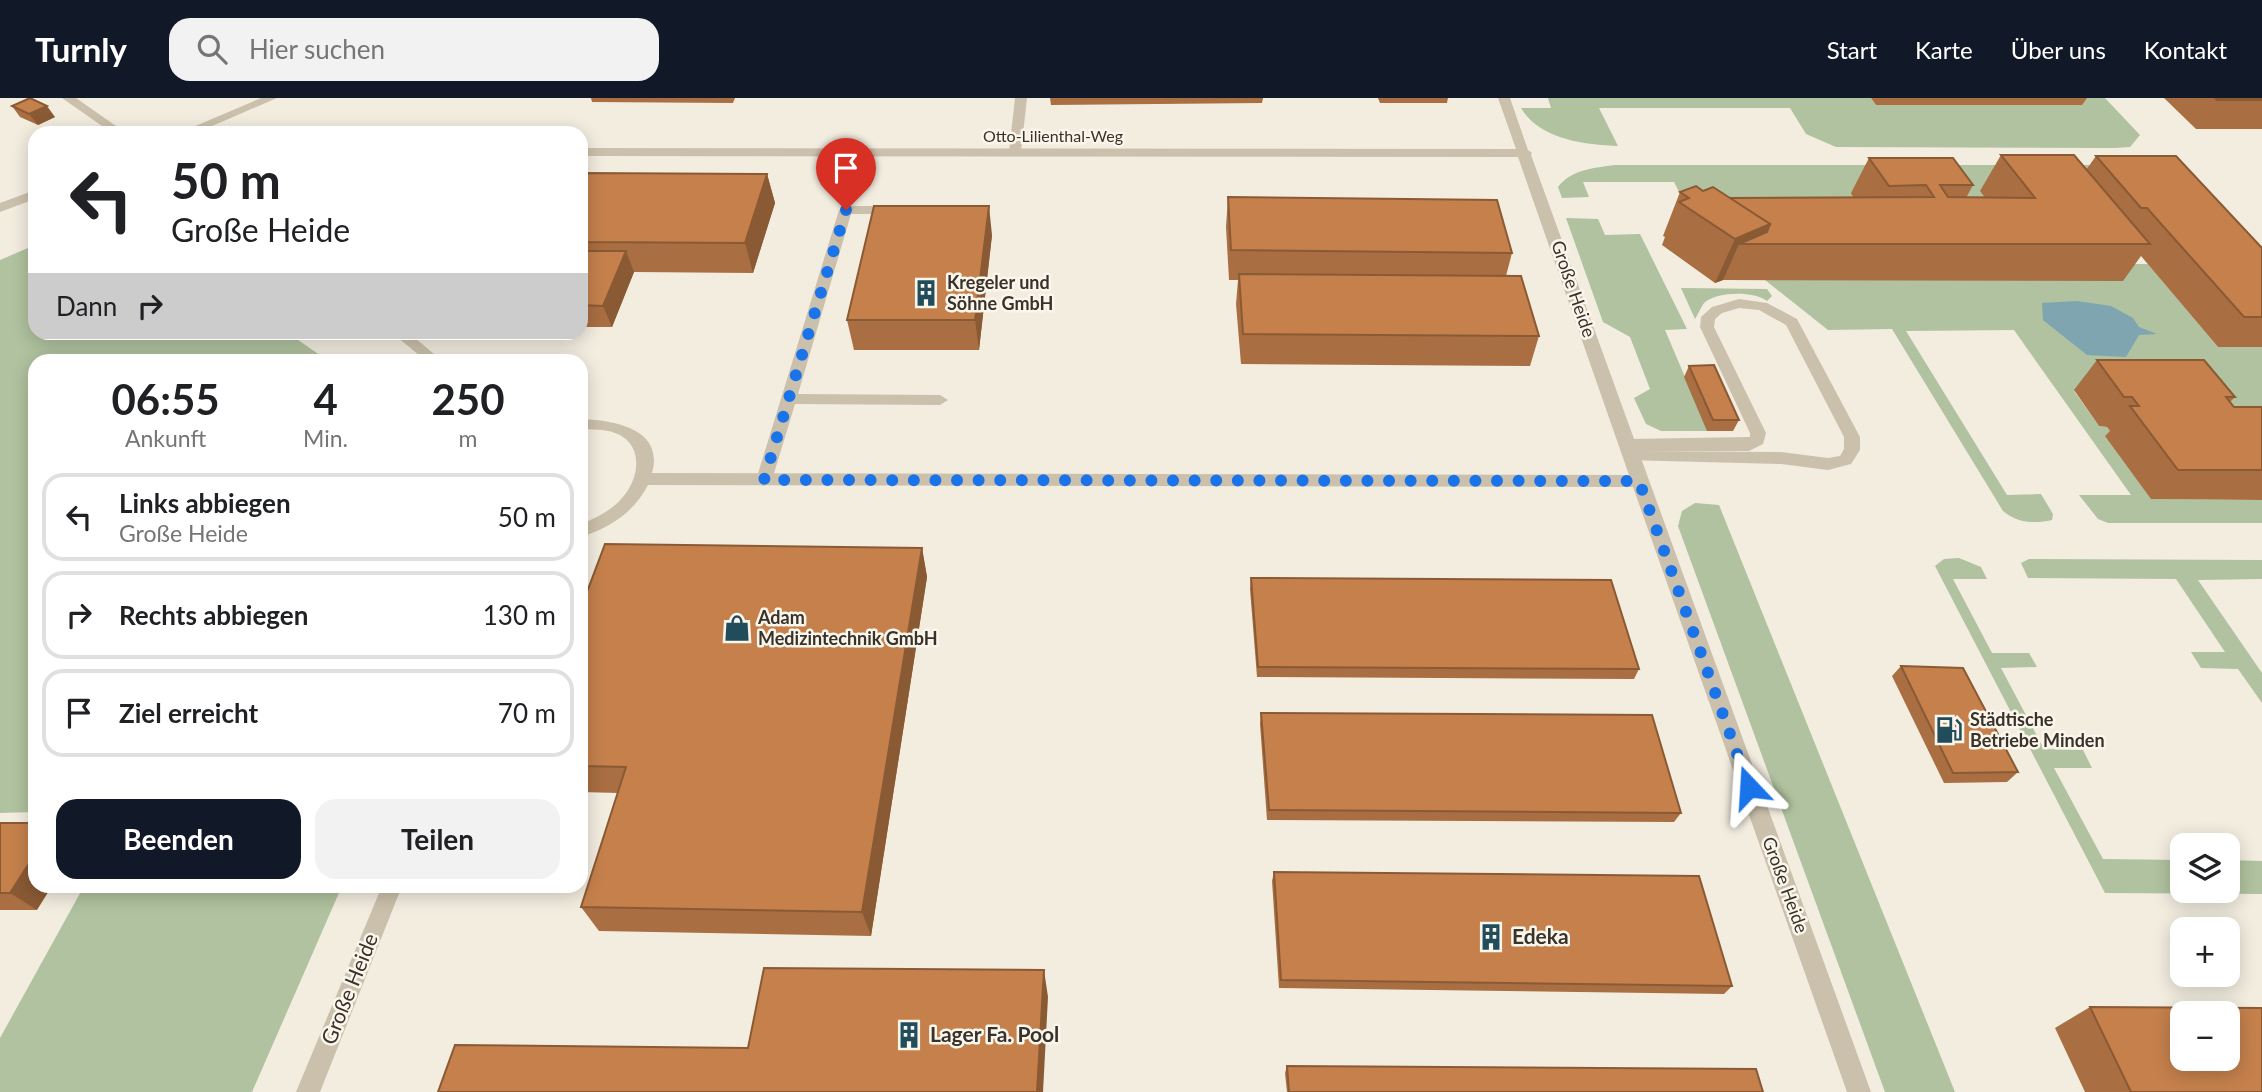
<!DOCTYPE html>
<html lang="de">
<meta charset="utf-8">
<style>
body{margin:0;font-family:Lato,sans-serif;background:#f2f2f2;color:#202124;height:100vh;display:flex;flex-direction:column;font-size:26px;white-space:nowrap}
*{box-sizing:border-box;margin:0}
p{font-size:23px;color:#757577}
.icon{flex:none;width:38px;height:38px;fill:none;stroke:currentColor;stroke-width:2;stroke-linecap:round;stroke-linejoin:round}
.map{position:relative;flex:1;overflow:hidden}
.side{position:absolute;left:28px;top:256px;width:560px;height:539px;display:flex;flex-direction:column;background:#fff;border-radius:21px;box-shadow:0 4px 18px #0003}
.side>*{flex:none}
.hud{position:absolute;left:28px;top:28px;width:560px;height:214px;border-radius:21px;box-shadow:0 4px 18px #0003;background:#fff;color:#202124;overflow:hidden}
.tools{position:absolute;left:2170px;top:735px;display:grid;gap:14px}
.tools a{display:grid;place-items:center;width:70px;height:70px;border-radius:14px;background:#fff;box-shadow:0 4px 18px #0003;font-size:35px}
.pin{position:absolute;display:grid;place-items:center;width:60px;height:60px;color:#fff;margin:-72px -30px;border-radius:50% 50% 50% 0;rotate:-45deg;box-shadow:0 0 7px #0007}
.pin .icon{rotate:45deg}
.me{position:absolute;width:77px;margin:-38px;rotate:340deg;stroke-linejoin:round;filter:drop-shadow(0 0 5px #0008)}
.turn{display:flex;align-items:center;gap:24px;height:147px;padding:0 28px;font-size:32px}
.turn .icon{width:91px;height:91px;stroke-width:2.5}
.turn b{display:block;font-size:49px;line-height:60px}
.then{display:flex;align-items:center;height:66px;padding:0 28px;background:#0003;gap:14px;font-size:26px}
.eta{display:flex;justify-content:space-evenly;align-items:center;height:119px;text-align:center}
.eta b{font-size:42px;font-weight:700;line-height:49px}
.cta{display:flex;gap:14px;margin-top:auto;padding:14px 28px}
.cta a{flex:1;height:80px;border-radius:21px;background:#111827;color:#fff;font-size:28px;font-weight:700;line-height:80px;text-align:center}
.cta a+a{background:#f2f2f2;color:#202124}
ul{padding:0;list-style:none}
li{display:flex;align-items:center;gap:21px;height:88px;margin:0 14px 10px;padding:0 14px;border:4px solid #e0e0e0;border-radius:21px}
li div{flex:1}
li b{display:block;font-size:26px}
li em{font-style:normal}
header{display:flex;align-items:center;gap:42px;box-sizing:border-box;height:98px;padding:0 35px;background:#111827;color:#fff}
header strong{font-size:33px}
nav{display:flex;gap:38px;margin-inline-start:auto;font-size:24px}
.search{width:490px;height:63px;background:#f2f2f2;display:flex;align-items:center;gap:18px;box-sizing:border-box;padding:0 24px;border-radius:21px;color:#757577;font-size:26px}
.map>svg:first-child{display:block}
.green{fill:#b0c29f}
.water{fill:#7ea5b0}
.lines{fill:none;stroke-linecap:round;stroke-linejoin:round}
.service{fill:#cbc0ab;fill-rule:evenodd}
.minor{fill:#cbc0ab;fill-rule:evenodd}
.tertiary{fill:#cbc0ab;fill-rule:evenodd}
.wall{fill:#a96e41}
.shaded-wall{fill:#8a5a35}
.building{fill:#c5804c;stroke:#8a5a35;stroke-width:2;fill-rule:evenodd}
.route{stroke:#1a73e8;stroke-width:12;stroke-dasharray:0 21.6}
.labels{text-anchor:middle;stroke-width:5;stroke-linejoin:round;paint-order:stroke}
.far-street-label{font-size:16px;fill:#39322a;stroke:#faf6ec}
.poi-label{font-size:18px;font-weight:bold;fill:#39322a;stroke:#faf6ec;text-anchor:start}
.street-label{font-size:18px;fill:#39322a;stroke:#faf6ec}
.near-poi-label{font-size:21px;font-weight:bold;fill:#39322a;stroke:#faf6ec;text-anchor:start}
.near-street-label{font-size:21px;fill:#39322a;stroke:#faf6ec}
</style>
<header>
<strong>Turnly</strong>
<div class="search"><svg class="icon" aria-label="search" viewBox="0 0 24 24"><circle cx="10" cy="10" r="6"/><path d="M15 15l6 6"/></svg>Hier suchen</div>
<nav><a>Start</a><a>Karte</a><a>Über uns</a><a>Kontakt</a></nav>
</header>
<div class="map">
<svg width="2262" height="994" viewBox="0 0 2262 994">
<rect width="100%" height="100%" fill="#f3ede0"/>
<g class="green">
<path d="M1548 0H1871L1876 7H2081L2076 0H2105L2140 37 2130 49 2115 50 1836 49 1806 36 1790 10H1599L1618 48C1584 47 1539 41 1521 10H1551Z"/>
<path d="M1615 67H2137L2154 87 1980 93 2012 136 1869 124 1693 121 1674 84H1583L1589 99 1562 100 1558 89C1572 71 1594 70 1615 67Z"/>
<polygon points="1566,120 1598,121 1605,137 1640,136 1687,231 1665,232 1708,333 1661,333 1646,326 1634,300 1650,291 1630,239 1603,224"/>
<polygon points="35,147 35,234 288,235 327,262 35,262 35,714 0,715 0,162"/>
<path d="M2109 166H2148L2218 249H2262V339L2074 293 2099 328 2107 329 2114 338 2151 401 2262 402V425H2108L2098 421 2079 397H2131L2014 232 1906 233 2007 397 2041 396 2053 416 2052 422C2034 426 2017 425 2003 413L1892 231 1828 232 1765 182Z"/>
<path d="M1681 190 1767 191 1772 198 1767 203C1754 193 1717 193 1704 205 1701 209 1698 216 1695 221Z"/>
<polygon points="1695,405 1719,407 1955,994 1885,994 1678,428 1682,413"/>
<polygon points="1959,460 1981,469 1987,481 1953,481 1992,555 2029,555 2037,569 2001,570 2044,651 2083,652 2092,670 2054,670 2103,761 2182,762 2182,793 2228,793 2228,762 2262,763 2262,796 2105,795 1935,468 1944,461"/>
<polygon points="2029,461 2262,462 2262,481 2198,482 2262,575 2262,605 2238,571 2201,570 2191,554 2225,554 2176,481 2028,480 2021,465"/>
<polygon points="84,788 342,788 252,994 0,994 0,940"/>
</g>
<polygon class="water" points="2077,203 2111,208 2133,220 2139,229 2157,236 2139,237 2126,259 2087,257 2043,222 2042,205"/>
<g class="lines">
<g class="service">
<polygon points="62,0 76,0 126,35 112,35"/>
<polygon points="1015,0 1027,0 1021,54 1015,58 1009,54"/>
<polygon points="846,108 897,108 904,112 897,116 851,116 798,296 940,297 948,302 940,307 795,306 772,382 764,388 758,386 756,382 839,112"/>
<path d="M1739 201 1767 205 1797 221 1860 339V352L1851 366 1828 372 1781 366 1625 362 1623 358 1630 353 1621 351 1619 347 1627 341 1750 339V335L1700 229 1701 219 1712 209ZM1739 210 1759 212 1786 227 1844 339V351L1840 358 1828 360 1781 354 1643 353H1749L1763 346 1766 335 1714 229 1715 221 1722 215Z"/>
</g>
<g class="minor">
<path d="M1498 0H1510L1528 52 1532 55 1531 57 1871 994H1847L1633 389 648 387C634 414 610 430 581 439V426C596 420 611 413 622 400 642 378 644 340 608 333 600 331 590 332 581 331V321C612 322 665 330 652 375L1629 377 1518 59 581 58V50L1516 51Z"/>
<polygon points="391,234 408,234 441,262 425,262"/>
<polygon points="382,788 402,788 320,994 296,994"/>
</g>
<g class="tertiary">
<polygon points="261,0 277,0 196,35 179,35"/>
<polygon points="35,92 35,101 0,114 0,105"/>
</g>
</g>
<g class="wall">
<polygon points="591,0 735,0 733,5 592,4"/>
<polygon points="1050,0 1263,0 1262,5 1051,7"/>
<polygon points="1378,0 1448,0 1447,5 1380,5"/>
<polygon points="1871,0 2087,0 2082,7 1876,7"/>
<polygon points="2164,0 2262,0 2262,31 2196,31"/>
<polygon points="12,8 55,19 38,27 20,19"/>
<polygon points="2001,57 2086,72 2096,58 2262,150 2262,249 2218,249 2141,158 2123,183 1723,182 1715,185 1662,147 1665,139 1663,138 1680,94 1703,93 1729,100 1853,99 1851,95 1869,60 1973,87 1966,100 1985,100 1980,93"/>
<polygon points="581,75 767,76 775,105 753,175 634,174 612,229 581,229"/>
<polygon points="1228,99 1512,155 1506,178 1539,238 1530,268 1241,266 1236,206 1238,182 1229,182 1226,129"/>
<polygon points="992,137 979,252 854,252 847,222"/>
<polygon points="2097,262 2235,299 2230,304 2234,309 2262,309 2262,402 2151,401 2105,338 2110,333 2107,329 2099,328 2074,292"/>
<polygon points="1689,268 1739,322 1733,333 1707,333 1684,279"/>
<polygon points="922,450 927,479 871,838 599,833 581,809 618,695 581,694 581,510"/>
<polygon points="1251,480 1639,571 1634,581 1257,579 1250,491"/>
<polygon points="1901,568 2018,674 2007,684 1944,685 1892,578"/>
<polygon points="1261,615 1681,715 1674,724 1267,722 1260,626"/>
<polygon points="0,725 37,812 0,812"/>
<polygon points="1274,774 1732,888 1724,896 1279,890 1272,783"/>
<polygon points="2090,909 2262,994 2085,994 2055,930"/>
<polygon points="1287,968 1763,994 1287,994 1285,975"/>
</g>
<g class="shaded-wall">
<polygon points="47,8 55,19 38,27 29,16"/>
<polygon points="767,76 775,105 753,175 745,145"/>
<polygon points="989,108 992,137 979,252 975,222"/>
<polygon points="1770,126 1761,146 1739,146 1723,182 1715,185 1735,141"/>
<polygon points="626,153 634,174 612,229 603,208"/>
<polygon points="922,450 927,479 871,838 862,814"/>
<polygon points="35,756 35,788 52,788 37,812 10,795"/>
<polygon points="1044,872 1048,899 1043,994 1037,994"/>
</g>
<g class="building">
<polygon points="30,0 47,8 29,16 12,8"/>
<polygon points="2215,0 2262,0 2262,2 2217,2"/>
<polygon points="2001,57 2074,57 2150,146 1739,146 1767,134 1770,126 1729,100 1934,99 1926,87 1889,88 1869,60 1953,60 1973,87 1940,87 1948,99 2035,100"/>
<polygon points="2096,58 2176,58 2262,150 2262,219 2244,219 2147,110 2141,110"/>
<polygon points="581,75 767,76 745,145 581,144"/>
<polygon points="1696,88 1703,93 1713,89 1770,126 1735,141 1679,104 1689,100 1680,94"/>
<polygon points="1228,99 1497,102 1512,155 1231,152"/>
<polygon points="874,108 989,108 975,222 847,222"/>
<polygon points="581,153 626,153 603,208 581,207"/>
<polygon points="1239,176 1521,178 1539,238 1243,236"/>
<polygon points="2097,262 2204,262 2235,299 2226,299 2234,309 2262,309 2262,372 2178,372 2130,308 2139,308 2132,299 2124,299"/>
<polygon points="1714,267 1739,322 1713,322 1689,268"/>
<polygon points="605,446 922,450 862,814 581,809 626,669 581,668 581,510"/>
<polygon points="1251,480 1611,482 1639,571 1258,569"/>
<polygon points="1901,568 1963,570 2018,674 1953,675"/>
<polygon points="1261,615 1652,617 1681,715 1269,712"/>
<polygon points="0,725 35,725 35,756 10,795 0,795"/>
<polygon points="1274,774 1699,778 1732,888 1281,882"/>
<polygon points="764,870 1044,872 1037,994 438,994 455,947 748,950"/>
<path d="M2090 909 2262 910V994H2131ZM2182 915H2228V961H2182Z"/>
<polygon points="1287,968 1756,971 1763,994 1289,994"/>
</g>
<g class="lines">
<polyline class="route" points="846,112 764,382 1639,383 1749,689"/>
</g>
<defs>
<symbol id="building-bare" viewBox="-9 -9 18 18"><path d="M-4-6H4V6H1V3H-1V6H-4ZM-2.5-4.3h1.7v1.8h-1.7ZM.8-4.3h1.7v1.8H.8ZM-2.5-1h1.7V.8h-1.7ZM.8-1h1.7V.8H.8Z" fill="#204c5b" stroke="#faf6ec" stroke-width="2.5" paint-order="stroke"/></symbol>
<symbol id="shop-bare" viewBox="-9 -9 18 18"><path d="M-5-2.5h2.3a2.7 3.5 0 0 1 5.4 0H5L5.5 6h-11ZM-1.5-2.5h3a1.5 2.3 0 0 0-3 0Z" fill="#204c5b" stroke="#faf6ec" stroke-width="2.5" paint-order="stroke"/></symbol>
<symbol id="fuel-bare" viewBox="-9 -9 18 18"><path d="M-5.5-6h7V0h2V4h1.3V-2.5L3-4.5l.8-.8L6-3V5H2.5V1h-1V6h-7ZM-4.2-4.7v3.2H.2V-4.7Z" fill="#204c5b" stroke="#faf6ec" stroke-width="2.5" paint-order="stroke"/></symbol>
</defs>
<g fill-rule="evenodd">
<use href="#building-bare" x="907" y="176" width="38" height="38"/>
<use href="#shop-bare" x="718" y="511" width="38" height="38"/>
<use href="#fuel-bare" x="1930" y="613" width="38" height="38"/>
<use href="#building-bare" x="1472" y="820" width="38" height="38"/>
<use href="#building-bare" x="890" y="918" width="38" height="38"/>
</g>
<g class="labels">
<g class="far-street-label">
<text x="1053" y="44">Otto-Lilienthal-Weg</text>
</g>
<g class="poi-label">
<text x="947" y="191">Kregeler und<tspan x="947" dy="21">Söhne GmbH</tspan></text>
<text x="758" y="526">Adam<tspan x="758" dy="21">Medizintechnik GmbH</tspan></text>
<text x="1970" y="628">Städtische<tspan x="1970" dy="21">Betriebe Minden</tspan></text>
</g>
<g class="street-label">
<text transform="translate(1573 191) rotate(71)" y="6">Große Heide</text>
<text transform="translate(1785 787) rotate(70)" y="6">Große Heide</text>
</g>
<g class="near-poi-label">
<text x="1512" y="846">Edeka</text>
<text x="930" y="944">Lager Fa. Pool</text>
</g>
<g class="near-street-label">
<text transform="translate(350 891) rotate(-68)" y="7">Große Heide</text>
</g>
</g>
</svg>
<div class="tools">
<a><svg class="icon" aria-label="layers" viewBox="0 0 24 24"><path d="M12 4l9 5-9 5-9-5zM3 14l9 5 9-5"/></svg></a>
<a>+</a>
<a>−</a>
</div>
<div class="pin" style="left:846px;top:112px;background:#d93025"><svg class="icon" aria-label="arrive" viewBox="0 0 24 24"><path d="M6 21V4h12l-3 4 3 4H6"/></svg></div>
<svg class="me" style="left:1749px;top:689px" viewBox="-20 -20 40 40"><path d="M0-17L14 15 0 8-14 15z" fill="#1a73e8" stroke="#fff" stroke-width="4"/></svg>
<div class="hud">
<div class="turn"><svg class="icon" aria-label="left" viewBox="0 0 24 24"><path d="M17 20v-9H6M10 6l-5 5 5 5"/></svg><div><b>50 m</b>Große Heide</div></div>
<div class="then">Dann<svg class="icon" aria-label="right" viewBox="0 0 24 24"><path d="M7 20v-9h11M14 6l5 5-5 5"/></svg></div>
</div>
<section class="side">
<div class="eta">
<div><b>06:55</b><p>Ankunft</p></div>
<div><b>4</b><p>Min.</p></div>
<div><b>250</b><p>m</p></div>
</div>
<ul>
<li><svg class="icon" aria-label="left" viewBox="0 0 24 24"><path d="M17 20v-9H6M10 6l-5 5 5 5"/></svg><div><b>Links abbiegen</b><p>Große Heide</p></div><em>50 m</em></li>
<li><svg class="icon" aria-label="right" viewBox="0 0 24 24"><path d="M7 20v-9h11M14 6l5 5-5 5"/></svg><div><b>Rechts abbiegen</b></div><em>130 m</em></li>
<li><svg class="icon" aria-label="arrive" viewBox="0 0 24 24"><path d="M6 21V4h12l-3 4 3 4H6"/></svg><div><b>Ziel erreicht</b></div><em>70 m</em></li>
</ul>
<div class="cta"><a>Beenden</a><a>Teilen</a></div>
</section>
</div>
